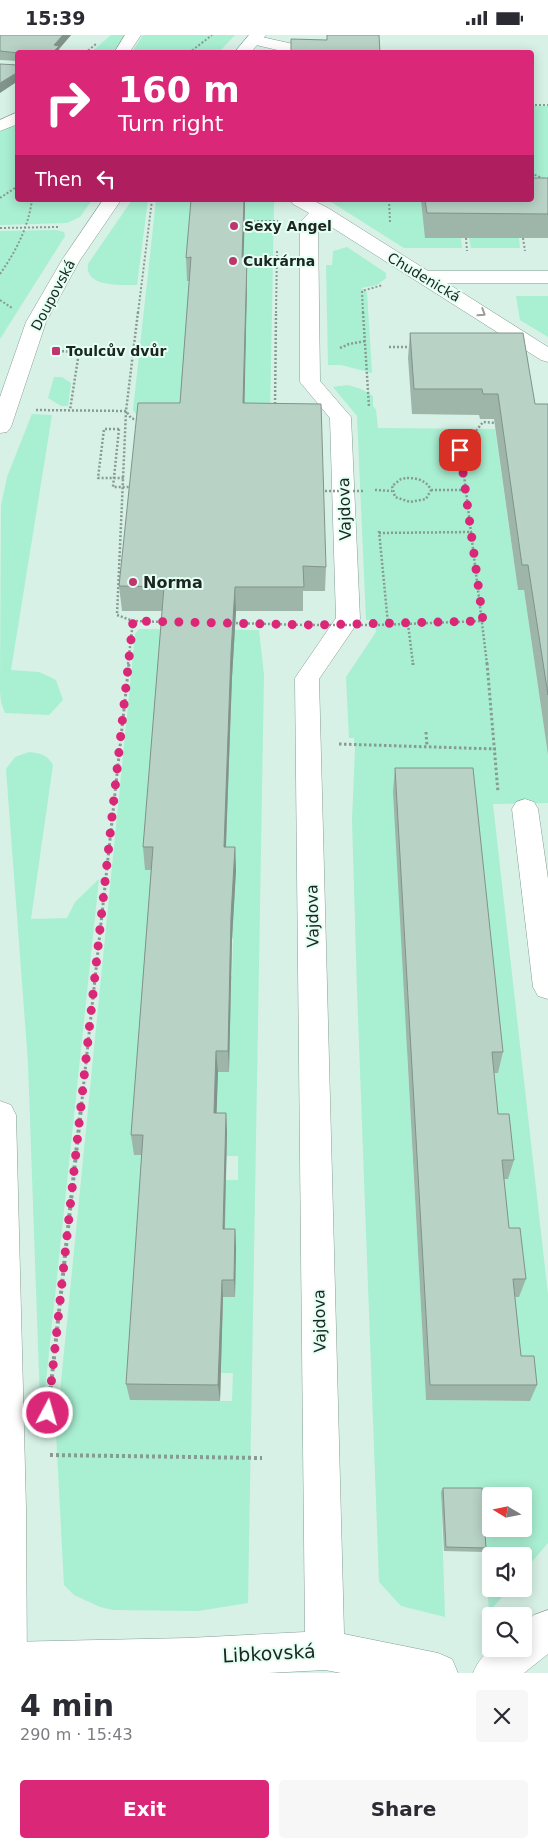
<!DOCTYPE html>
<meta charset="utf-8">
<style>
body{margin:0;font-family:"DejaVu Sans",sans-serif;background:#f7f7f7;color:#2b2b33;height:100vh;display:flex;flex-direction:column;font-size:19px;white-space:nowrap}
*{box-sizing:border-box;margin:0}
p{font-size:16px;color:#7c7c81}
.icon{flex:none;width:28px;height:28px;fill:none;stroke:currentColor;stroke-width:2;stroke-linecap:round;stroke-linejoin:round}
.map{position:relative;height:1638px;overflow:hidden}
.panel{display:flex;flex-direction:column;background:#fff;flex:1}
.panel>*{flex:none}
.banner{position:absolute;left:15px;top:15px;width:519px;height:152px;border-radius:5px;box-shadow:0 2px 12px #0003;background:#db2777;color:#fff;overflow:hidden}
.needle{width:32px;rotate:280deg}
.tools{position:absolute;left:482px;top:1452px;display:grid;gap:10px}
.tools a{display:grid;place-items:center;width:50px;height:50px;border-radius:5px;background:#fff;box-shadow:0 2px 12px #0003;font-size:25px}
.pin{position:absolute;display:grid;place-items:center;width:42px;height:42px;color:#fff;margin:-21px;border-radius:10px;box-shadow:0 2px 8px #0006}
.me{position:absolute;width:55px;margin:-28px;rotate:6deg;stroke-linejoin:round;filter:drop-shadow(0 0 4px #0008)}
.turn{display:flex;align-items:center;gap:18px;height:105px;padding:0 20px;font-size:22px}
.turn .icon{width:65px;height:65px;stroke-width:2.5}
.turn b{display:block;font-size:35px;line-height:42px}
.then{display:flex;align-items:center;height:48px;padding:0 20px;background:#0003;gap:10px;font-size:19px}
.round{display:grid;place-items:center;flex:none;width:52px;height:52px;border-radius:5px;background:#f7f7f7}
.overview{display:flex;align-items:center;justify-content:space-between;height:85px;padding:0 20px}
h1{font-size:30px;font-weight:700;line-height:38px}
.action{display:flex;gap:10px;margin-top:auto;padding:10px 20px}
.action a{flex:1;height:58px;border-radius:5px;background:#db2777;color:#fff;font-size:20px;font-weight:700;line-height:58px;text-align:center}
.action a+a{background:#f7f7f7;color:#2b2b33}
.status{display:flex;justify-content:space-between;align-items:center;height:35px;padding:0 25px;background:#fff;direction:ltr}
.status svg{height:14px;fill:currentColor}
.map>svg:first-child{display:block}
.green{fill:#a9efd2;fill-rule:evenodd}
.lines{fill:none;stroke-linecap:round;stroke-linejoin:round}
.minor-casing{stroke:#869e94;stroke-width:1}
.tertiary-casing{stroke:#869e94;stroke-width:1}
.path-far3{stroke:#889b93;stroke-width:2;stroke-dasharray:2 2;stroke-linecap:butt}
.path-far2{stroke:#889b93;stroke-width:2.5;stroke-dasharray:2 2;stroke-linecap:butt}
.path-far1{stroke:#889b93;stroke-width:3;stroke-dasharray:2.5 2.5;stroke-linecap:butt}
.path{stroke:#889b93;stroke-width:4;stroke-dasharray:3 3;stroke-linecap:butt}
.minor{fill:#fff;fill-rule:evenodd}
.tertiary{fill:#fff;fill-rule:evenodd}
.path-bridge{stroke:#889b93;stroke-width:2.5;stroke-dasharray:2 2;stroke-linecap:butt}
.wall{fill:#9eb5aa}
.shaded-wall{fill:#81938b}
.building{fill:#b8d2c6;stroke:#81938b}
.oneway{stroke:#999d9b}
.route{stroke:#db2777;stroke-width:9;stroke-dasharray:0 16.2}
.poi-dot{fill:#c0356e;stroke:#e4fff3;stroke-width:2}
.labels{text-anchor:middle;stroke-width:4;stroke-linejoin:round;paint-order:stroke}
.far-poi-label{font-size:14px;font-weight:bold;fill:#1c2521;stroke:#e4fff3;text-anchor:start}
.far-street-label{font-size:14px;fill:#1c2521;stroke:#e4fff3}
.street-label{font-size:16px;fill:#1c2521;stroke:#e4fff3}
.poi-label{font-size:16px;font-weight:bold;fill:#1c2521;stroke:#e4fff3;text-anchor:start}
.near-street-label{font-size:19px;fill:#1c2521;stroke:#e4fff3}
</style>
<div class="status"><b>15:39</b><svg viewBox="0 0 49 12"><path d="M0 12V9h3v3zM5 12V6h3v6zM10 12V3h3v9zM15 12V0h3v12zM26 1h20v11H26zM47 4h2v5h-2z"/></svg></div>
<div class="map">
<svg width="548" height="1638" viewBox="0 0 548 1638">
<rect width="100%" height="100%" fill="#d7f1e6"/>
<g class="green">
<polygon points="111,0 125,0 113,17 91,17"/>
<polygon points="143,0 235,0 219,17 132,17"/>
<polygon points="531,71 548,71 548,168 461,203 462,213 404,213 328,165 531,165"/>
<polygon points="17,88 18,165 92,165 80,182 67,188 0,190 0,97"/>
<path d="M132 165H148L137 250C122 250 84 253 88 229Z"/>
<path d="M156 165 274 166 270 384 138 382 133 375ZM193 173H245L243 247 192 246Z"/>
<polygon points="56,195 64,197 65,201 0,304 0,196"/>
<polygon points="469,203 519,203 520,213 471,213"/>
<polygon points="347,212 386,238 386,243 377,250 361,253 367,257 372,338 341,330 328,330 326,230 332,230 333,216"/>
<polygon points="516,261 548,261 548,302 520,285"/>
<polygon points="54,342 62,342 71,348 68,371 61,371 48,363"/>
<path d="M348 350 361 354 373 361V371L376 375 378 393 495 394 518 555H524L548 720V768L493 769 548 1260V1508L524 1536V1521H491V1554H509L489 1577 481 1458H441L445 1582 401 1571 379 1547 357 955 352 785 355 714 354 703H349L346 642 376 597 375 585H366L357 381 333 352ZM407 1017 498 1038H487L508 1144H497L503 1211 519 1262H507L515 1337 529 1366 426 1365ZM491 1461H524V1494H491Z"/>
<polygon points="32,379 52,380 11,635 39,637 56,645 63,665 49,680 5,678 1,667 0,656 1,471 7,442"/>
<path d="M139 594 259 595 264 640 248 1568 198 1576 113 1575 100 1572 74 1560 64 1550 56 1398 135 599ZM223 670H231L230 698H222L228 741 225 835 236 836 235 853 222 904H233L232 941H221L219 997H230L229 1037H218L216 1098 226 1121H238V1145H226L224 1213 235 1262H223L221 1338H233L232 1366 130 1365 146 1120H134L155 835 145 834Z"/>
<path d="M29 717C40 718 48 720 53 730L31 884 67 883 75 867 99 844 44 1365 40 1367 28 1028 6 734 15 722Z"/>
</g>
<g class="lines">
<defs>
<g id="minor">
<polygon points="125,0 141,0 129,18 114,18"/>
<polygon points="253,0 320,15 321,18 290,18 248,8 245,5 248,2"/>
<polygon points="18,77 18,89 0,96 0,85"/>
<polygon points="290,165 312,165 328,173 428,236 548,236 548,248 447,248 548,312 548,327 541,325 322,186 318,189 320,346 351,382 360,584 319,644 344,1599 438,1618 452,1624 458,1638 341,1638 325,1635 268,1638 0,1638 0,1610 7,1607 188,1603 305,1597 295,643 336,583 330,383 300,347 300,187 309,178 293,169"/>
<polygon points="525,764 534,767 538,774 548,844 548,964 538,961 533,952 512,774 516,767"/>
<path d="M548 1575V1619L524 1638H473C485 1610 497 1614 524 1614V1589L534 1580Z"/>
</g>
<g id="tertiary">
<polygon points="249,0 266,0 250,18 234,18"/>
<polygon points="103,165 121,165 80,225 46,287 11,392 7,397 0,398 0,362 26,287 62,225"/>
<polygon points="0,1066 11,1070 16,1080 26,1474 27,1638 0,1638"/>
</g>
</defs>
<use href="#minor" class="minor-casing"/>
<use href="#tertiary" class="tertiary-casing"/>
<g class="path-far3">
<polyline points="85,18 96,9"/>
<polyline points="189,18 212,0"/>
<polyline points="531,70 548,70"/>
<polyline points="531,138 548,146"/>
<polyline points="0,163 18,151"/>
<polyline points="389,165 390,187"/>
<polyline points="241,186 278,186"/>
<polyline points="0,193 59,192"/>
<polyline points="466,203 467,216"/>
<polyline points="523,203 525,216"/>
<polyline points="240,222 277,222"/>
<path d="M0 239C16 216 28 193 32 165"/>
<polyline points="0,265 12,273"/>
<polyline points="138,278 152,165"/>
<polyline points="276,278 277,216"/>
<polyline points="363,278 362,256 383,250"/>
</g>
<g class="path-far2">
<polyline points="138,277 126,376 117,580 133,586 164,587"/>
<polyline points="363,277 369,372"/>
<polyline points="389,312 411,312"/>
<polyline points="340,313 349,309 366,306"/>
<polyline points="58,316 79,317 70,375"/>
<polyline points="275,373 276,277"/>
<polyline points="36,375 126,376 131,383 140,386"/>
<polyline points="119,394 104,394 98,443 124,443"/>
<path d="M407 443C417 443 426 445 431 455L426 464 410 467 395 462 392 451 401 444Z"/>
<polyline points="375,455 392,456"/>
<polyline points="431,455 467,455"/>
<polyline points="379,496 388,589"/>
<polyline points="379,498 472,497"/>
<polyline points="232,588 306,590"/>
<polyline points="408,589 413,629"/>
<polyline points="378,590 483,586"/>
<polyline points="128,629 133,586"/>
<polyline points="487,629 461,415 483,387 497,388"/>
</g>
<g class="path-far1">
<polyline points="413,628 413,630"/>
<polyline points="487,628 498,757"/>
<polyline points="426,697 427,711"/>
<polyline points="339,709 496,714"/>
<polyline points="81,1074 129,628"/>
</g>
<g class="path">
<polyline points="48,1378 81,1073"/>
<polyline points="50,1420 262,1423"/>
</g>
<use href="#minor" class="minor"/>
<use href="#tertiary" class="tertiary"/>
<g class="path-bridge">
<polyline points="119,394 113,452 134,452"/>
<polyline points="321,456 363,456"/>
<polyline points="313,590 375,590"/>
</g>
</g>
<g class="wall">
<polygon points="0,0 71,0 59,14 18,18 18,26 0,25"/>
<polygon points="548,143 548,203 425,203 421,165 531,165"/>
<polygon points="245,173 243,223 247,223 247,247 244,368 326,532 325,556 303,556 303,576 236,576 232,642 226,812 235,812 236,835 232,904 229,1037 218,1037 216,1078 226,1078 227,1098 225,1194 235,1194 236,1213 235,1262 223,1262 220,1366 130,1365 126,1349 142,1120 134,1120 131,1100 151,835 145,835 143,812 162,576 122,576 119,551 180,368 189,246 187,246 186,223"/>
<polygon points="410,298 535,369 548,369 548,720 524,555 518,555 494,384 480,384 479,380 412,379 408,323"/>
<polygon points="395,733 503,1017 498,1038 494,1038 498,1079 514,1125 508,1144 504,1144 509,1193 526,1244 519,1262 515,1262 521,1321 537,1350 530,1366 426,1365 393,756"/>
<polygon points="443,1453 486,1513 484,1517 444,1516 441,1457"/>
</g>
<g class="shaded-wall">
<polygon points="63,0 71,0 59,14 60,18 52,18 54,10"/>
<polygon points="18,37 18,46 0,58 0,48"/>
<polygon points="244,165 245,165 245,173 243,247 242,223"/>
<polygon points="247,223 247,247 244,393 243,368"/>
<polygon points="235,552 236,576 232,642 225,835 224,812 231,618"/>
<polygon points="235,812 236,835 232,904 229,1037 228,1016 231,882"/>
<polygon points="216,1016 218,1037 216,1098 214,1078"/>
<polygon points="226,1078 227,1098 224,1213 223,1194"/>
<polygon points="235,1194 236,1213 235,1262 234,1245"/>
<polygon points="222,1245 223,1262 220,1366 218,1350"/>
</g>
<g class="building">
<polygon points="0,0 63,0 54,10 59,11 52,18 18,18 0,16"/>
<polygon points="327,0 379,0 380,18 291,18 291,4 327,5"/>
<polygon points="0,29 18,30 18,37 0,48"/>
<polygon points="531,143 548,143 548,179 427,178 425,165 531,165"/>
<polygon points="191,165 244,165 242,223 247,223 243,368 321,369 326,532 303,531 304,552 235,552 231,618 224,812 235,812 231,882 228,1016 216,1016 214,1078 226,1078 223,1194 235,1194 234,1245 222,1245 218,1350 126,1349 143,1100 131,1100 153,812 143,812 164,552 119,551 138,368 180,368 191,222 186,223"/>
<polygon points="410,298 523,298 535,369 548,369 548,660 528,530 522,530 498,359 483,359 482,354 414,354"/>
<polygon points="395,733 473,733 503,1017 492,1017 498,1079 509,1079 514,1125 502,1125 509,1193 520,1193 526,1244 513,1244 521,1321 534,1321 537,1350 430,1350"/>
<polygon points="443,1453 482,1453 486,1513 446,1512"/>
</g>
<defs><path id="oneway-chevron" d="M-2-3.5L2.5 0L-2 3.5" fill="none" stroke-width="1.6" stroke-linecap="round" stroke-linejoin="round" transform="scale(1.25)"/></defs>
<use class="oneway" href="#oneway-chevron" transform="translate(482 278) rotate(33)"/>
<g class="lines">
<polyline class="route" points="48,1378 133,586 313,590 483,586 460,415"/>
</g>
<g class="poi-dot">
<circle cx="234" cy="191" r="5"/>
<circle cx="233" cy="226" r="5"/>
<rect x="51" y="311" width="10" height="10" rx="2.5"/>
<circle cx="133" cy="547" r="5"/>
</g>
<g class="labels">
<g class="far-poi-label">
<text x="244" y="196">Sexy Angel</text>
<text x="243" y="231">Cukrárna</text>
<text x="66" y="321">Toulcův dvůr</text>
</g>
<g class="far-street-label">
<text transform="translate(424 242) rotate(31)" y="5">Chudenická</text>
<text transform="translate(53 260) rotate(-62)" y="5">Doupovská</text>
</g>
<g class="street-label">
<text transform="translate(344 474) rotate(-92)" y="6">Vajdova</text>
<text transform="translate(312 881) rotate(-91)" y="6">Vajdova</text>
<text transform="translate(319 1286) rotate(-91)" y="6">Vajdova</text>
</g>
<g class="poi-label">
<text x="143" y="553">Norma</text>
</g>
<g class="near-street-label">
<text transform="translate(269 1618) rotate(-3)" y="7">Libkovská</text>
</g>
</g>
</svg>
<div class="tools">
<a><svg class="needle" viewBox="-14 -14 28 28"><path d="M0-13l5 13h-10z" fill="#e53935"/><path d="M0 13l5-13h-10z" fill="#7c7c81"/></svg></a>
<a><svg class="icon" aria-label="sound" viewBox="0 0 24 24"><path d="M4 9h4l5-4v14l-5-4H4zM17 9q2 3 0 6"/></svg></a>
<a><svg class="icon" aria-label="search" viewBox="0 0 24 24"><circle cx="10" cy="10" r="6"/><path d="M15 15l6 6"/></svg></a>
</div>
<div class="pin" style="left:460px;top:415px;background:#d93025"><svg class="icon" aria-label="arrive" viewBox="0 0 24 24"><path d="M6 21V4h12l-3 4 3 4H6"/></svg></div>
<svg class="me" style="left:48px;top:1378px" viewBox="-20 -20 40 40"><circle r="17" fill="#db2777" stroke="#fff" stroke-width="3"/><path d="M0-11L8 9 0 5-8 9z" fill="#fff"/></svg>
<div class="banner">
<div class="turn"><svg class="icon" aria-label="right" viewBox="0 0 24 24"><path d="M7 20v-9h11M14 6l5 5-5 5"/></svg><div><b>160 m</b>Turn right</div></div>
<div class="then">Then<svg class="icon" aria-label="left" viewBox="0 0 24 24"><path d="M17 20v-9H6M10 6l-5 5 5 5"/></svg></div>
</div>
</div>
<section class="panel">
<div class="overview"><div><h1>4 min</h1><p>290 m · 15:43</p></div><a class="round"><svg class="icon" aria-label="close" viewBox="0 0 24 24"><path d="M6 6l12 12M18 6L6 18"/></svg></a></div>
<div class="action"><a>Exit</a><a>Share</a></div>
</section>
